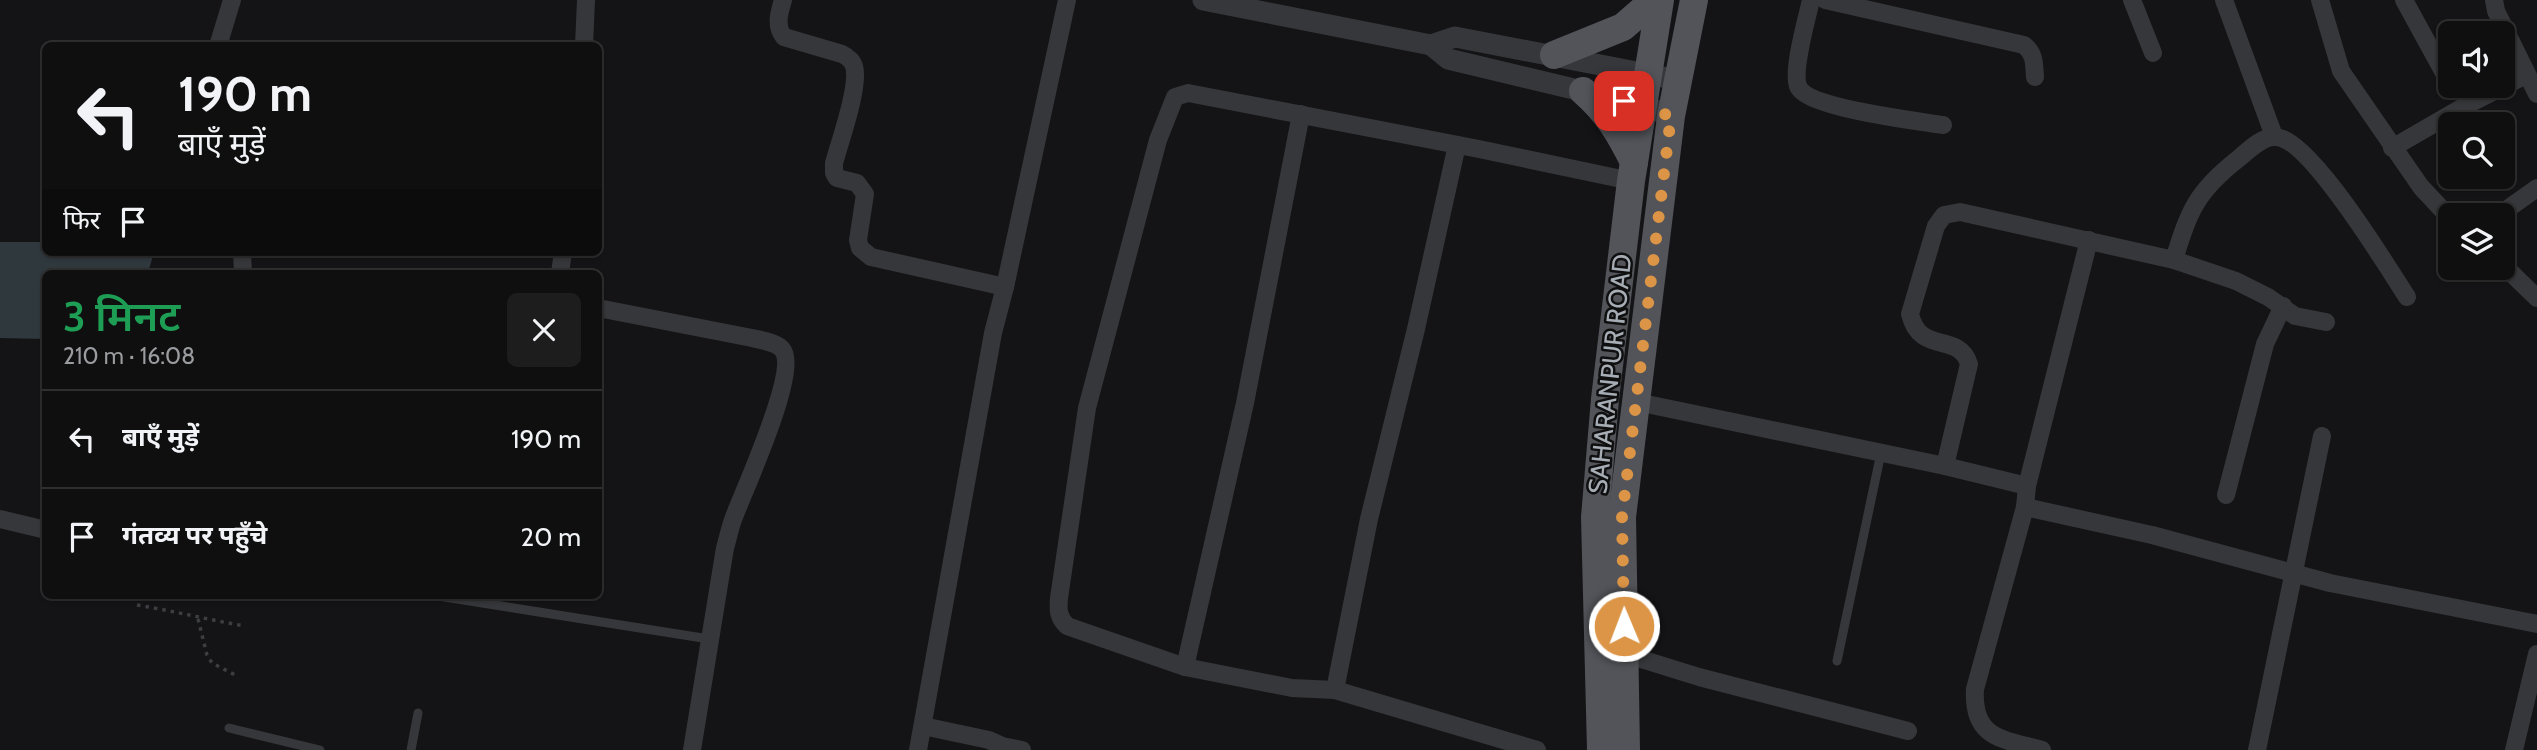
<!DOCTYPE html>
<html lang="hi">
<meta charset="utf-8">
<style>
body{margin:0;font-family:Cabin,"Noto Sans Devanagari",sans-serif;background:#1d1d1e;color:#f1f3f6;height:100vh;display:flex;flex-direction:column;font-size:26px;white-space:nowrap}
*{box-sizing:border-box;margin:0}
p{font-size:23px;color:#9b9c9f}
.icon{flex:none;width:38px;height:38px;fill:none;stroke:currentColor;stroke-width:2;stroke-linecap:round;stroke-linejoin:round}
.map{position:relative;flex:1;overflow:hidden}
.sheet{position:absolute;left:42px;top:270px;width:560px;height:329px;display:flex;flex-direction:column;background:#0f0f10;border-radius:10px;box-shadow:0 2px 5px #0004,0 0 0 2px #2f2f30}
.sheet>*{flex:none}
.hud{position:absolute;left:42px;top:42px;width:560px;height:214px;border-radius:10px;box-shadow:0 2px 5px #0004,0 0 0 2px #2f2f30;background:#0f0f10;color:#f1f3f6;overflow:hidden}
.buttons{position:absolute;left:2438px;top:21px;display:grid;gap:14px}
.buttons a{display:grid;place-items:center;width:77px;height:77px;border-radius:10px;background:#0f0f10;box-shadow:0 2px 5px #0004,0 0 0 2px #2f2f30;font-size:35px}
.pin{position:absolute;display:grid;place-items:center;width:60px;height:60px;color:#fff;margin:-30px;border-radius:14px;box-shadow:0 4px 10px #0006}
.me{position:absolute;width:77px;margin:-38px;rotate:359deg;stroke-linejoin:round;filter:drop-shadow(0 0 5px #0008)}
.turn{display:flex;align-items:center;gap:24px;height:147px;padding:0 21px;font-size:32px}
.turn .icon{width:91px;height:91px;stroke-width:2.5}
.turn b{display:block;font-size:49px;line-height:60px}
.then{display:flex;align-items:center;height:66px;padding:0 21px;background:#0003;gap:14px;font-size:26px}
.round{display:grid;place-items:center;flex:none;width:74px;height:74px;border-radius:10px;background:#1d1d1e}
.overview{display:flex;align-items:center;justify-content:space-between;height:119px;padding:0 21px}
h1{font-size:42px;font-weight:600;line-height:52px;color:#1e9e55}
ul{padding:0;list-style:none}
li{display:flex;align-items:center;gap:21px;height:98px;padding:0 21px;border-top:2px solid #2f2f30}
li div{flex:1}
li b{display:block;font-size:26px}
li em{font-style:normal}
.map>svg:first-child{display:block}
.water{fill:#2f383d}
.lines{fill:none;stroke-linecap:round;stroke-linejoin:round}
.path{stroke:#3c3e41;stroke-width:3.5;stroke-dasharray:3.5 5;stroke-linecap:butt}
.service{stroke:#36373a;stroke-width:9}
.minor{stroke:#36373a;stroke-width:18}
.tertiary{stroke:#36373a;stroke-width:21}
.primary{stroke:#525459;stroke-width:28}
.route{stroke:#dc9546;stroke-width:12;stroke-dasharray:0 21.6}
.labels{text-anchor:middle;stroke-width:5;stroke-linejoin:round;paint-order:stroke}
.street-label{font-size:26px;fill:#a7adb4;stroke:#0f0f10}
</style>
<div class="map">
<svg width="2537" height="750" viewBox="0 0 2537 750">
<rect width="100%" height="100%" fill="#141416"/>
<polygon class="water" points="0,242 45,242 46,252 154,252 148,273 46,273 45,339 0,338"/>
<g class="lines">
<g class="path">
<path d="M137 605C174 611 209 620 245 626"/>
<polyline points="198,619 207,655 212,663 235,675"/>
</g>
<g class="service">
<polyline points="432,595 709,639"/>
<polyline points="1837,661 1881,453"/>
<polyline points="229,728 320,750"/>
<polyline points="411,750 418,713"/>
</g>
<g class="minor">
<path d="M783 0C779 13 775 26 784 37L842 54C848 57 852 60 854 66 860 85 840 141 834 163V173L837 178 857 183 865 194 858 240 860 248 871 257 1005 287"/>
<path d="M1811 0C1807 18 1792 70 1798 86 1806 108 1918 121 1943 125"/>
<path d="M1825 0 2024 45C2035 54 2034 63 2035 77"/>
<polyline points="2132,0 2153,53"/>
<polyline points="2224,0 2274,136"/>
<polyline points="2320,0 2341,71 2421,187 2450,218"/>
<polyline points="2404,0 2450,84"/>
<polyline points="2494,0 2496,11 2537,94"/>
<polyline points="218,46 232,0"/>
<polyline points="584,46 586,0"/>
<polyline points="2392,148 2463,107 2526,75"/>
<polyline points="2499,215 2537,188"/>
<polyline points="242,252 243,273"/>
<path d="M2174 260C2189 211 2196 192 2238 159 2248 151 2260 138 2273 137 2307 133 2388 268 2407 297"/>
<polyline points="2502,264 2537,298"/>
<polyline points="560,273 563,252"/>
<path d="M598 308 752 338C760 340 775 342 782 349 800 370 744 490 734 517 730 527 728 538 725 548L692 750"/>
<polyline points="1637,402 1945,466 2027,486"/>
<path d="M1945 466 1969 364C1959 331 1920 356 1910 314L1936 226 1944 215 1960 212 2174 260 2236 281 2268 297 2295 316 2326 322"/>
<polyline points="2226,495 2265,344 2283,306"/>
<polyline points="2025,507 2152,535 2330,583 2537,624"/>
<polyline points="0,519 46,530"/>
<polyline points="1625,654 1699,677 1908,731"/>
<polyline points="1185,667 1245,403 1301,114"/>
<polyline points="1335,690 1369,519 1416,329 1457,145"/>
<polyline points="923,726 989,740 1002,746 1022,750"/>
<polyline points="918,750 993,333 1005,287 1067,0"/>
<path d="M1537 750 1335 690 1292 688 1185 667 1067 626C1058 617 1058 610 1059 598L1087 408 1158 140 1175 97 1188 93 1479 149 1631 181"/>
<path d="M2042 750C2003 739 1972 739 1975 689L2025 507 2027 486 2089 240"/>
<polyline points="2257,750 2322,436"/>
<polyline points="2514,750 2537,654"/>
</g>
<g class="tertiary">
<polyline points="1203,0 1431,45 1448,59 1645,106 1671,116"/>
<polyline points="1431,45 1455,37 1678,80"/>
</g>
<g class="primary">
<polyline points="1554,55 1623,27 1654,0"/>
<path d="M1583 91C1608 113 1619 132 1634 162"/>
<polyline points="1601,750 1595,517 1605,399 1631,181 1660,0"/>
<polyline points="1626,750 1622,517 1671,116 1694,0"/>
</g>
</g>
<g class="lines">
<polyline class="route" points="1624,101 1671,116 1622,517 1624,626"/>
</g>
<g class="labels">
<g class="street-label">
<text transform="translate(1610 374) rotate(-84)" y="9">SAHARANPUR ROAD</text>
</g>
</g>
</svg>
<div class="buttons">
<a><svg class="icon" aria-label="sound" viewBox="0 0 24 24"><path d="M4 9h4l5-4v14l-5-4H4zM17 9q2 3 0 6"/></svg></a>
<a><svg class="icon" aria-label="search" viewBox="0 0 24 24"><circle cx="10" cy="10" r="6"/><path d="M15 15l6 6"/></svg></a>
<a><svg class="icon" aria-label="layers" viewBox="0 0 24 24"><path d="M12 4l9 5-9 5-9-5zM3 14l9 5 9-5"/></svg></a>
</div>
<div class="pin" style="left:1624px;top:101px;background:#d93025"><svg class="icon" aria-label="arrive" viewBox="0 0 24 24"><path d="M6 21V4h12l-3 4 3 4H6"/></svg></div>
<svg class="me" style="left:1624px;top:626px" viewBox="-20 -20 40 40"><circle r="17" fill="#dc9546" stroke="#fff" stroke-width="3"/><path d="M0-11L8 9 0 5-8 9z" fill="#fff"/></svg>
<div class="hud">
<div class="turn"><svg class="icon" aria-label="left" viewBox="0 0 24 24"><path d="M17 20v-9H6M10 6l-5 5 5 5"/></svg><div><b>190 m</b>बाएँ मुड़ें</div></div>
<div class="then">फिर<svg class="icon" aria-label="arrive" viewBox="0 0 24 24"><path d="M6 21V4h12l-3 4 3 4H6"/></svg></div>
</div>
<section class="sheet">
<div class="overview"><div><h1>3 मिनट</h1><p>210 m · 16:08</p></div><a class="round"><svg class="icon" aria-label="close" viewBox="0 0 24 24"><path d="M6 6l12 12M18 6L6 18"/></svg></a></div>
<ul>
<li><svg class="icon" aria-label="left" viewBox="0 0 24 24"><path d="M17 20v-9H6M10 6l-5 5 5 5"/></svg><div><b>बाएँ मुड़ें</b></div><em>190 m</em></li>
<li><svg class="icon" aria-label="arrive" viewBox="0 0 24 24"><path d="M6 21V4h12l-3 4 3 4H6"/></svg><div><b>गंतव्य पर पहुँचे</b></div><em>20 m</em></li>
</ul>
</section>
</div>
